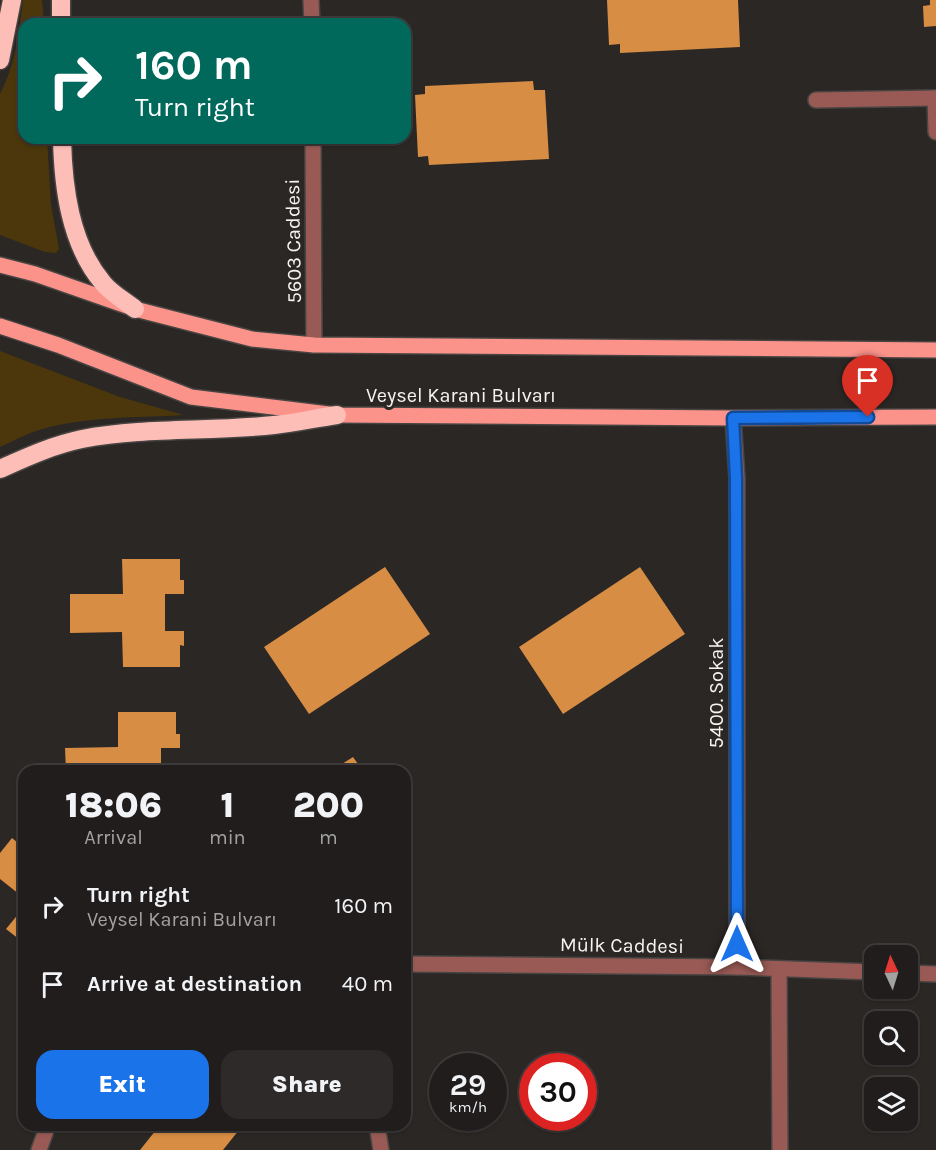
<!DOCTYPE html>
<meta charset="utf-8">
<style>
body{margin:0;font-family:Karla,sans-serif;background:#2d2a29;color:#f1f3f6;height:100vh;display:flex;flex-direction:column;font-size:22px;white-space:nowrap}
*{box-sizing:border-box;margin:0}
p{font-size:20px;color:#a2a2a3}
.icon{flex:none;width:33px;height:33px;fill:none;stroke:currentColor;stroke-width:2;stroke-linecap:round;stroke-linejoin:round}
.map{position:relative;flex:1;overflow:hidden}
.panel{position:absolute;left:18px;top:765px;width:393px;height:366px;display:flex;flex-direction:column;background:#201d1c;border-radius:18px;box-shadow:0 2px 4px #0004,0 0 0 2px #3d3b3b}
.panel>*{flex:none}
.hud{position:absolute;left:18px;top:18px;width:393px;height:126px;border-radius:18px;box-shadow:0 2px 4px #0004,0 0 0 2px #3d3b3b;background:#00695c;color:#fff;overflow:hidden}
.needle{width:39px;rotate:356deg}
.fabs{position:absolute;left:864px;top:945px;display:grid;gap:12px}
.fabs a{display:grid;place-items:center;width:54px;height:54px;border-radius:12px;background:#201d1c;box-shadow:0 2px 4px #0004,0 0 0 2px #3d3b3b;font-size:30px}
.speed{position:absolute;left:429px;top:1053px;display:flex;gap:12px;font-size:30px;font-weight:700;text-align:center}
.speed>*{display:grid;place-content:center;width:78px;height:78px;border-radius:50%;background:#201d1c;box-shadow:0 2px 4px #0004,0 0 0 2px #3d3b3b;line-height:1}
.speed small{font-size:15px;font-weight:400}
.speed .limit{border:9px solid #d22;background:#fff;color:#111}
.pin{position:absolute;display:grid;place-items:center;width:51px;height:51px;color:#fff;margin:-62px -26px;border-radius:50% 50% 50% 0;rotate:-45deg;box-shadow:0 0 6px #0007}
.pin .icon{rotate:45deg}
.me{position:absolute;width:66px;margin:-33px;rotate:0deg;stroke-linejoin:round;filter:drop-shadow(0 0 4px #0008)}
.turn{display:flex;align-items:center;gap:21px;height:126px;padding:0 18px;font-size:27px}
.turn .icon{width:78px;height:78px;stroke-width:2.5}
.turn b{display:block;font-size:42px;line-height:51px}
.eta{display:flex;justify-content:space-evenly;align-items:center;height:102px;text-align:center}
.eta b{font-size:36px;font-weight:800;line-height:42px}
.primary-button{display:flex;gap:12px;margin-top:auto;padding:12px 18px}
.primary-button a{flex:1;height:69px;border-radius:18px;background:#1a73e8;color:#fff;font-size:24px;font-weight:800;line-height:69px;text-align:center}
.primary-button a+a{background:#2d2a29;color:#f1f3f6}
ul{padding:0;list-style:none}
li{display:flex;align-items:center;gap:18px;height:78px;padding:0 18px}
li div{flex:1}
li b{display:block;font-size:22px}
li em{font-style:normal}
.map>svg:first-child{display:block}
.green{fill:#4b370b}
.building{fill:#d78d44}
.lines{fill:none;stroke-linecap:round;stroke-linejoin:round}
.minor-casing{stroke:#474442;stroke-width:18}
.major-casing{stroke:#474442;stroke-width:18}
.highway-casing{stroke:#474442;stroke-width:21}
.minor{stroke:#995a55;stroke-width:15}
.major{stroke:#fb938b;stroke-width:15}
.highway{stroke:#febeb8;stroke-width:18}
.route-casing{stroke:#114b97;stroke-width:15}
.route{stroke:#1a73e8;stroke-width:10}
.labels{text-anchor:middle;stroke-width:6;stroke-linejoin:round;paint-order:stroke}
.street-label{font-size:20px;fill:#f6f3f2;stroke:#2b2725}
</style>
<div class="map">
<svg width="936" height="1150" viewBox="0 0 936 1150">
<rect width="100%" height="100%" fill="#2b2725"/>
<g class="green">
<path d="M23 0H42L44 24H24V138H47L51 205 59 249 56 253 45 252 0 235V94C16 63 19 33 23 0Z"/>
<path d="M0 351 120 397 184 415C136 418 85 416 39 430 26 434 13 441 0 447Z"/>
</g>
<g class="building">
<polygon points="607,0 738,0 740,47 620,53 620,44 609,45"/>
<polygon points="930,0 936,0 936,26 924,27 923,6 930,5"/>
<polygon points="533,81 534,90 545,90 549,159 429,165 428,156 418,157 415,95 425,94 425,86"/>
<polygon points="122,559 180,559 180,580 184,580 184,594 165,594 165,631 184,631 184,646 180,645 180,667 123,667 122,632 70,633 70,594 123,594"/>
<polygon points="385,567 430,634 309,714 264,647"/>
<polygon points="640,567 685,634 563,714 519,647"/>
<polygon points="118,712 176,712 176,734 180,734 180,748 161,748 161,771 66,771 65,748 118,747"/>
<polygon points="353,757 363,771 331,771"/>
<polygon points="12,838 24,848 24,898 0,879 0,853"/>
<polygon points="24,907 24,943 6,929"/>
<polygon points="160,1125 243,1125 223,1150 140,1150"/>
</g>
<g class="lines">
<defs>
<g id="minor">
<polyline points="311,0 312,24"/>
<polyline points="935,98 936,132"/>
<polyline points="816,100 936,98"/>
<polyline points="313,138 314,345"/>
<polyline points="733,418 737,478 737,967"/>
<polyline points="405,964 737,967 874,972"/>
<polyline points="779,969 780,1150"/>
<polyline points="908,973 936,974"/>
<polyline points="377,1125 381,1150"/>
<polyline points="39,1150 48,1125"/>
</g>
<g id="major">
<polyline points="0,265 35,274 135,309 252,339 314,345 936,350"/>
<polyline points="0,326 58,345 191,397 337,415 733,418 936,417"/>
</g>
<g id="highway">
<polyline points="61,0 61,24"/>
<polyline points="0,60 12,0"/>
<path d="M62 138C63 187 70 244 103 283 111 293 125 301 135 309"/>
<path d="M0 469C27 457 53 445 82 439 145 427 210 432 274 425 295 423 316 418 337 415"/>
</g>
</defs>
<use href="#minor" class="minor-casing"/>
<use href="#major" class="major-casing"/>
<use href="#highway" class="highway-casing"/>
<use href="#minor" class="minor"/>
<use href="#major" class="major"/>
<use href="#highway" class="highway"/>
</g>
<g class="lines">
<defs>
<polyline id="route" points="737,944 736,478 733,418 868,417"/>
</defs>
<use href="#route" class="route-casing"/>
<use href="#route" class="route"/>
</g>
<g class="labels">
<g class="street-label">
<text transform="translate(293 241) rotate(-91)" y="7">5603 Caddesi</text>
<text x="461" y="402">Veysel Karani Bulvarı</text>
<text transform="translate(716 693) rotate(-90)" y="7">5400. Sokak</text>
<text transform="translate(622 945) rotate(1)" y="7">Mülk Caddesi</text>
</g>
</g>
</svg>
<div class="fabs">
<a><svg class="needle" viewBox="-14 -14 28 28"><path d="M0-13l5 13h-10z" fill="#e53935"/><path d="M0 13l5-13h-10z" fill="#a2a2a3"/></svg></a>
<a><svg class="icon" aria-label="search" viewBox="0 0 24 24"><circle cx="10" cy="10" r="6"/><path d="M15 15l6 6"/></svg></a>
<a><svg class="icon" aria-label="layers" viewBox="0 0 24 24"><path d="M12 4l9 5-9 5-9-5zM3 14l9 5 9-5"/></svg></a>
</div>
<div class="speed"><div>29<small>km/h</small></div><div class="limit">30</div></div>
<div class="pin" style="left:868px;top:417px;background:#d93025"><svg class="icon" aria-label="arrive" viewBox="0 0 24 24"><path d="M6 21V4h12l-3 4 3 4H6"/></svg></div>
<svg class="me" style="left:737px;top:944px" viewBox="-20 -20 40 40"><path d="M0-17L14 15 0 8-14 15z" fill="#1a73e8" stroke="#fff" stroke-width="4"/></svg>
<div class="hud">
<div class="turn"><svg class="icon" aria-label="right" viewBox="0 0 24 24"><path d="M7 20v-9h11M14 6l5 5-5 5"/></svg><div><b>160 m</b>Turn right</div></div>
</div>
<section class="panel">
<div class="eta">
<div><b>18:06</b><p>Arrival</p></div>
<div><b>1</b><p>min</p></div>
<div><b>200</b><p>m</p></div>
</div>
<ul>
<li><svg class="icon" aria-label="right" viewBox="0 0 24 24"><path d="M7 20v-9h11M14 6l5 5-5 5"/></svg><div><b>Turn right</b><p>Veysel Karani Bulvarı</p></div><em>160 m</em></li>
<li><svg class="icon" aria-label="arrive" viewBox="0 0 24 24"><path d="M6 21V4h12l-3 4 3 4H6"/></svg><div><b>Arrive at destination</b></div><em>40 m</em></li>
</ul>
<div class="primary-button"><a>Exit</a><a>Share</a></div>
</section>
</div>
